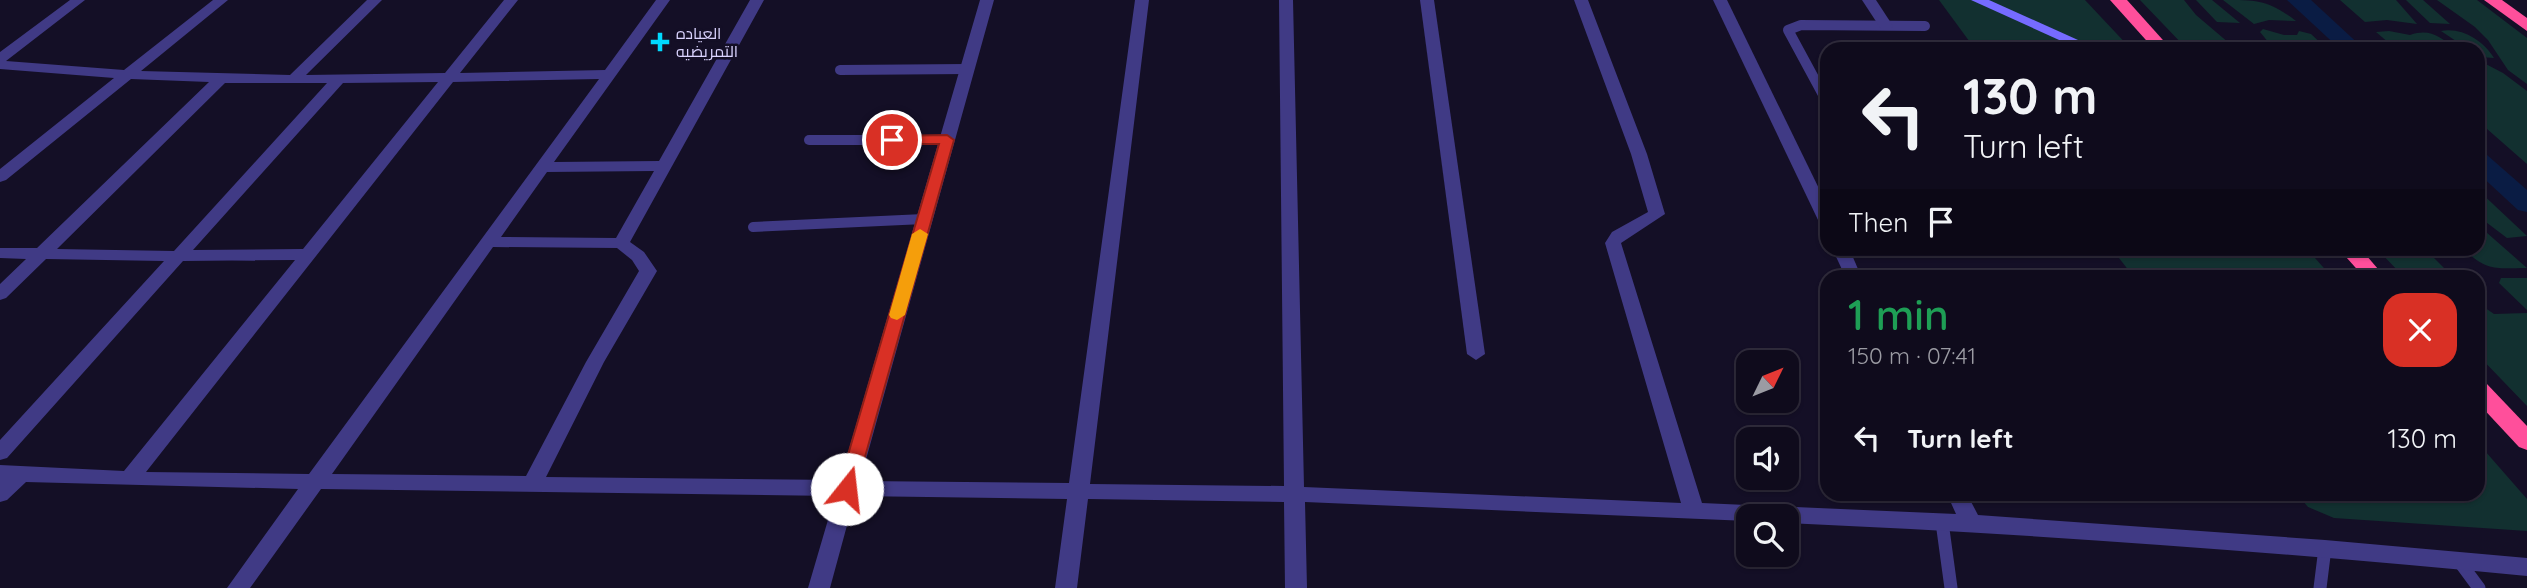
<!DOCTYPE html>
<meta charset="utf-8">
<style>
body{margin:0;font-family:Quicksand,Cairo,sans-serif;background:#1d1929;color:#f1f3f6;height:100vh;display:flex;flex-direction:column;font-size:26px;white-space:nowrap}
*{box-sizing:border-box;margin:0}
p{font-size:23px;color:#9b9ba3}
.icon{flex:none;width:38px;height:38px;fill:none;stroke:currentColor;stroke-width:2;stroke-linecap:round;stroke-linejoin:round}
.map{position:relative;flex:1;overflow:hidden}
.details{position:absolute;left:1820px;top:270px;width:665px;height:231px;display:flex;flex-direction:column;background:#0f0b1c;border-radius:21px;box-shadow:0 2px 5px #0004,0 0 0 2px #2f2b3b}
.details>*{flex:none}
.guide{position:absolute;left:1820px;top:42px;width:665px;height:214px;border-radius:21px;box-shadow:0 2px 5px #0004,0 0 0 2px #2f2b3b;background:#0f0b1c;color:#f1f3f6;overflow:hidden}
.needle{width:46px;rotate:47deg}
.fabs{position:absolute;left:1736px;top:350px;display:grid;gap:14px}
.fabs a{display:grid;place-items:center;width:63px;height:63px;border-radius:14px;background:#0f0b1c;box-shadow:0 2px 5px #0004,0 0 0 2px #2f2b3b;font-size:35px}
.pin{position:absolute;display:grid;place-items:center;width:60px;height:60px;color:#fff;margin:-30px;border:4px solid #fff;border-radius:50%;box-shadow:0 2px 7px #0007}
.me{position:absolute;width:77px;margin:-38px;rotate:16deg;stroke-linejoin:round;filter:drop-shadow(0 0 5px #0008)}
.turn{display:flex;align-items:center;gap:24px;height:147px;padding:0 28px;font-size:32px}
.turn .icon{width:91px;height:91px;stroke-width:2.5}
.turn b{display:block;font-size:49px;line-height:60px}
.then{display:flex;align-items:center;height:66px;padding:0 28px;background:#0003;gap:14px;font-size:26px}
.round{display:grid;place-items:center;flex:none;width:74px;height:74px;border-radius:21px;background:#1d1929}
.headline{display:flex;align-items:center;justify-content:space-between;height:119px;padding:0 28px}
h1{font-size:42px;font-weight:600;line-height:52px;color:#1e9e55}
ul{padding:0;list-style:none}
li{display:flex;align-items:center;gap:21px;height:98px;padding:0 28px}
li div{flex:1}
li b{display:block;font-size:26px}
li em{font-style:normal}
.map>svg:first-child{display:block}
.green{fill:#123030}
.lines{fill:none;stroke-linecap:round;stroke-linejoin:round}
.canal{fill:#0a1c44;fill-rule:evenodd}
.lane-far1{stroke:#403a85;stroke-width:10}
.lane{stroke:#403a85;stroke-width:13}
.street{fill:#403a85;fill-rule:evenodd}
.secondary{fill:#766bff;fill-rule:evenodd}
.highway{fill:#ff4f9b;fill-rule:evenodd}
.route{fill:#d93025;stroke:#8d1f18;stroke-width:2}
.slow{fill:#f59e0b}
.poi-dot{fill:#00d9ff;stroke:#140f26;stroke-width:2.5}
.labels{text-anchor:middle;stroke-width:5;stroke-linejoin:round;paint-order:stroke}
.far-poi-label{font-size:16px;fill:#dbd4ff;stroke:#140f26;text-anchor:start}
</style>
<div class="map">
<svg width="2527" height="588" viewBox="0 0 2527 588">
<rect width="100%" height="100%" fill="#140f26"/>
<g class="green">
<polygon points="1939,0 2085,0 2131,49 1975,49"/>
<polygon points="2140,0 2184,0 2196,15 2236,49 2187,49"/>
<polygon points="2196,0 2212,0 2240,23 2217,22"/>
<path d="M2223 0C2259 0 2268 0 2296 21L2269 20 2254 24Z"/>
<polygon points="2340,0 2396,0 2417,24 2387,20 2365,22"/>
<polygon points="2406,0 2423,0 2450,24 2430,23"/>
<polygon points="2437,0 2477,0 2527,38 2527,84 2508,70 2488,40 2475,27"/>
<polygon points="2263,29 2284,35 2297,35 2299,31 2311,34 2327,49 2274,49 2260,32"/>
<path d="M2389 31 2410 35C2431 28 2438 37 2458 49H2396L2376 32Z"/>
<path d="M2441 31C2461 27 2483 40 2494 58L2481 57 2478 49H2468Z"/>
<polygon points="2478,60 2503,73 2527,91 2527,164 2478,121"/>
<polygon points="2478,190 2527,236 2507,238 2478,216"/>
<path d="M2478 225 2527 268C2496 268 2487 272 2464 249L2478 248Z"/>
<polygon points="2112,249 2307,249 2331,276 2133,276"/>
<polygon points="2377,249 2425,249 2452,276 2403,276"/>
<polygon points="2501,278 2527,278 2527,310 2499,283"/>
<polygon points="2478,303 2494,314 2527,313 2527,406 2478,355"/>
<polygon points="2478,443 2527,499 2527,531 2334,518 2308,507 2297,494 2478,494"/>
</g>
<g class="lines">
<g class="canal">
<polygon points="2287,0 2311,0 2364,49 2340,49"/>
<polygon points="2478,153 2487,155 2527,190 2527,212 2518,210 2478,173"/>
</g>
<g class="lane-far1">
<polyline points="840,70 967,69"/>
<polyline points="1827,102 1788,30 1801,25 1925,26"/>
<polyline points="809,140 947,140"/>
<polyline points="753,227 924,219"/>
</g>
<g class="lane">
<polyline points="1942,522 1951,588"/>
<polyline points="2459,561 2479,588"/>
<polyline points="2320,588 2325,548"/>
</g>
<g class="street">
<path d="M70 0H85L6 61 124 70 213 0H228L141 71 290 75 367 0H382L306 75 445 73 504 0H518L460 73 605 70 656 0H670L554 162 659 161 750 0H764L630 242 644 252 657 271 604 362 546 477 840 480 980 0H994L860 481 1069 483 1135 0H1149L1090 484 1284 486 1279 0H1293L1304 487 1681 503 1605 243 1612 232 1648 212 1631 154 1574 0H1588L1647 154 1665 214 1621 243 1702 503 1956 514 1947 494H1967L1978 515 2325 540 2527 558V576C2281 552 2034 534 1787 523V516H1748V521L1305 502 1307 588H1285L1284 502 1088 499 1077 588H1055L1067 499 855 496 830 588H808L835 496 321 489 250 588H227L298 489 26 482 7 500 0 502V465L124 471 295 260 183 261 7 458 0 460V440L164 261 46 259 6 298 0 300V284L26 259 0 258V248H37L209 82 131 79 6 180 0 182V169L114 78 0 69V52ZM599 79 309 474 146 472 453 82ZM438 82 303 249 193 250 343 83ZM225 83H327L174 251 57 249ZM654 171 616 238 501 237 547 172ZM493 247 617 248 632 260 639 271 586 362 526 476 332 474Z"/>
<polygon points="1420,0 1434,0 1485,354 1476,360 1467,354"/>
<polygon points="1713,0 1727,0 1827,205 1827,227 1819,222"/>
<polygon points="1862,0 1876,0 1893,26 1891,29 1881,29"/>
<polygon points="1832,248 1849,248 1861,276 1845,276"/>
</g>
<polygon class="secondary" points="1971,0 1989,0 2098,49 2079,49"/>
<g class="highway">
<polygon points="2110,0 2127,0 2171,49 2154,49"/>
<polygon points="2484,0 2502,0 2527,18 2527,31"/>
<polygon points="2338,248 2360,248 2384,276 2363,276"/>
<polygon points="2478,381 2486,383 2527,426 2527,450 2519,447 2478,403"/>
</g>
</g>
<polygon class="route" points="947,135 954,140 856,489 847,496 838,489 939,144 892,144 885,140 892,136"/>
<polygon class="slow" points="920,229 928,234 905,315 897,320 891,318 889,315 912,234"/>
<path class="poi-dot" d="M656.5 31.5h7v7h7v7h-7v7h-7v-7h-7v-7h7z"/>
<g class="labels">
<g class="far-poi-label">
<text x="676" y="39">العياده<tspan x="676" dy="18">التمريضيه</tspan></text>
</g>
</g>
</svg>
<div class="fabs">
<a><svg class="needle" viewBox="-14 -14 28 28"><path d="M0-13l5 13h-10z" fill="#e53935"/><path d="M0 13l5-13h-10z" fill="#9b9ba3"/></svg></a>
<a><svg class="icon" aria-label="sound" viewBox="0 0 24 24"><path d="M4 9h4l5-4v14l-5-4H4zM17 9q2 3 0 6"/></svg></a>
<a><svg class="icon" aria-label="search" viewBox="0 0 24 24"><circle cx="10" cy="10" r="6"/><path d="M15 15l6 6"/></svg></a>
</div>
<div class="pin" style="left:892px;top:140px;background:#d93025"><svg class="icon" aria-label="arrive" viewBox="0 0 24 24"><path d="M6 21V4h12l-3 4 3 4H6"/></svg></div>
<svg class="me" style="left:847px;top:489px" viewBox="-20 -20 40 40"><circle r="19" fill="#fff"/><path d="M0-13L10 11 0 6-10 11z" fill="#d93025"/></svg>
<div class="guide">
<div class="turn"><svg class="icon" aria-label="left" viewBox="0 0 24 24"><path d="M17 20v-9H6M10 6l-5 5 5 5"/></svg><div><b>130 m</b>Turn left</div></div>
<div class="then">Then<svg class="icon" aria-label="arrive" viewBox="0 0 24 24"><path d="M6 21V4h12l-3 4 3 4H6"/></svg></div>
</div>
<section class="details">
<div class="headline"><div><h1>1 min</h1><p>150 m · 07:41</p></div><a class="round" style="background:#d93025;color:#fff"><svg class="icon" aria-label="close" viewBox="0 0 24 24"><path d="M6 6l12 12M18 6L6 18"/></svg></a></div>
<ul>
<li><svg class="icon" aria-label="left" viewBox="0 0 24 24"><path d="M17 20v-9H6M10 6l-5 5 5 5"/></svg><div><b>Turn left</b></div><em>130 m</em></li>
</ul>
</section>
</div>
